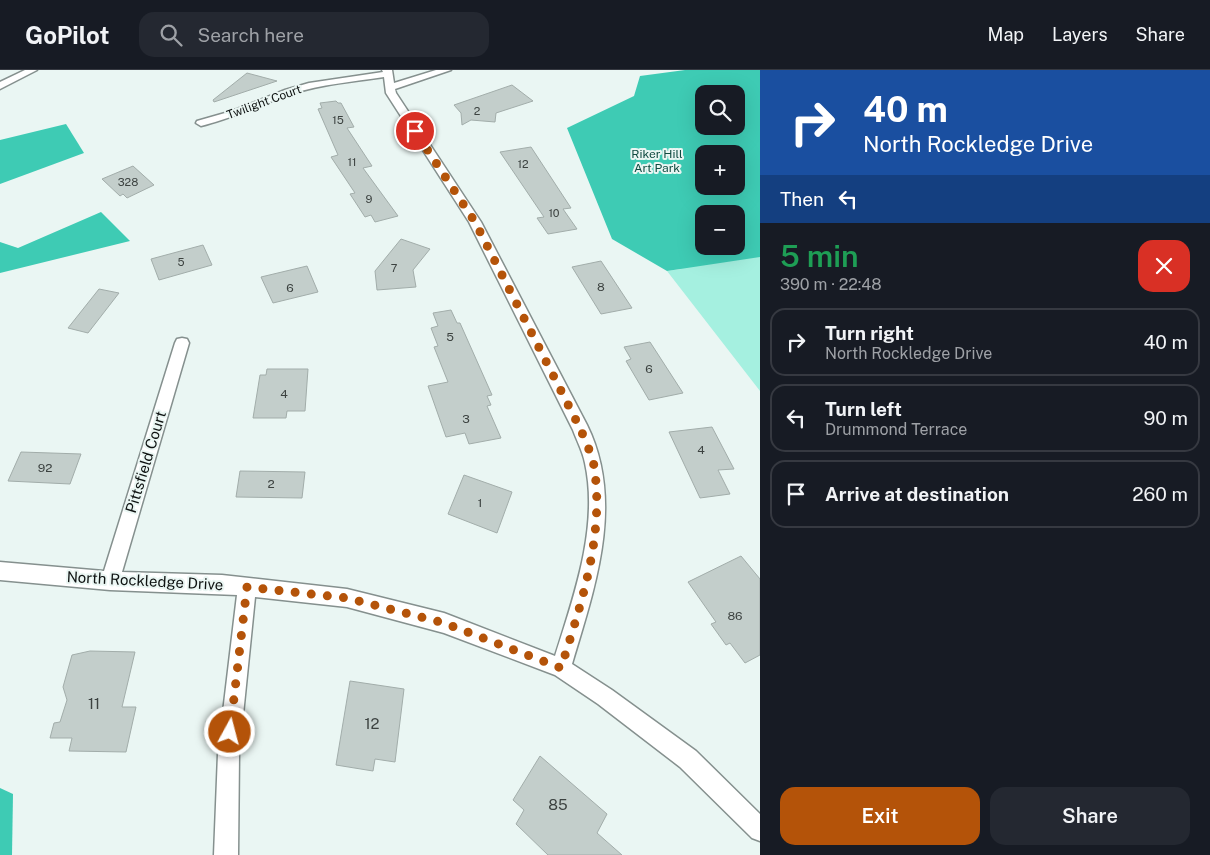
<!DOCTYPE html>
<meta charset="utf-8">
<style>
body{margin:0;font-family:"Public Sans",sans-serif;background:#242831;color:#f1f3f6;height:100vh;display:flex;flex-direction:column;font-size:19px;white-space:nowrap}
*{box-sizing:border-box;margin:0}
p{font-size:16px;color:#9ea1a6}
.icon{flex:none;width:28px;height:28px;fill:none;stroke:currentColor;stroke-width:2;stroke-linecap:round;stroke-linejoin:round}
.map{position:relative;flex:1;overflow:hidden}
.details{display:flex;flex-direction:column;background:#171b24;width:450px}
.details>*{flex:none}
.hud{background:#1a4fa0;color:#fff;overflow:hidden}
.fabs{position:absolute;left:695px;top:15px;display:grid;gap:10px}
.fabs a{display:grid;place-items:center;width:50px;height:50px;border-radius:10px;background:#171b24;box-shadow:0 5px 20px #0002;font-size:25px}
.pin{position:absolute;display:grid;place-items:center;width:42px;height:42px;color:#fff;margin:-21px;border:2px solid #fff;border-radius:50%;box-shadow:0 1px 5px #0007}
.me{position:absolute;width:55px;margin:-28px;rotate:7deg;stroke-linejoin:round;filter:drop-shadow(0 0 4px #0008)}
.turn{display:flex;align-items:center;gap:18px;height:105px;padding:0 20px;font-size:22px}
.turn .icon{width:65px;height:65px;stroke-width:2.5}
.turn b{display:block;font-size:35px;line-height:42px}
.then{display:flex;align-items:center;height:48px;padding:0 20px;background:#0003;gap:10px;font-size:19px}
.round{display:grid;place-items:center;flex:none;width:52px;height:52px;border-radius:15px;background:#242831}
.overview{display:flex;align-items:center;justify-content:space-between;height:85px;padding:0 20px}
h1{font-size:30px;font-weight:600;line-height:38px;color:#1e9e55}
.primary-button{display:flex;gap:10px;margin-top:auto;padding:10px 20px}
.primary-button a{flex:1;height:58px;border-radius:15px;background:#b45309;color:#fff;font-size:20px;font-weight:600;line-height:58px;text-align:center}
.primary-button a+a{background:#242831;color:#f1f3f6}
ul{padding:0;list-style:none}
li{display:flex;align-items:center;gap:15px;height:68px;margin:0 10px 8px;padding:0 10px;border:2px solid #363941;border-radius:15px}
li div{flex:1}
li b{display:block;font-size:19px}
li em{font-style:normal}
header{display:flex;align-items:center;gap:30px;box-sizing:border-box;height:70px;padding:0 25px;background:#171b24;border-bottom:1px solid #363941}
header strong{font-size:24px}
nav{display:flex;gap:28px;margin-inline-start:auto;font-size:18px}
.search{width:350px;height:45px;background:#242831;display:flex;align-items:center;gap:12px;box-sizing:border-box;padding:0 18px;border-radius:15px;color:#9ea1a6;font-size:19px}
main{display:flex;flex:1;min-height:0}
.map>svg:first-child{display:block}
.green{fill:#a5f0e0;fill-rule:evenodd}
.forest{fill:#3ecbb4;fill-rule:evenodd}
.building{fill:#c3cecb;stroke:#a2adaa}
.lines{fill:none;stroke-linecap:round;stroke-linejoin:round}
.minor-casing{stroke:#85908e;stroke-width:3}
.minor{fill:#fff;fill-rule:evenodd}
.route{stroke:#b45309;stroke-width:9;stroke-dasharray:0 16.2}
.labels{text-anchor:middle;stroke-width:4;stroke-linejoin:round;paint-order:stroke}
.far-number-label{font-size:11px;fill:#3c4240}
.far-street-label{font-size:12px;fill:#0f1312;stroke:#eaf6f3}
.far-park-label{font-size:12px;fill:#0f4b41;stroke:#eaf6f3}
.number-label{font-size:12px;fill:#3c4240}
.street-label{font-size:15px;fill:#0f1312;stroke:#eaf6f3}
.near-number-label{font-size:15px;fill:#3c4240}
</style>
<header>
<strong>GoPilot</strong>
<div class="search"><svg class="icon" aria-label="search" viewBox="0 0 24 24"><circle cx="10" cy="10" r="6"/><path d="M15 15l6 6"/></svg>Search here</div>
<nav><a>Map</a><a>Layers</a><a>Share</a></nav>
</header>
<main>
<div class="map">
<svg width="760" height="785" viewBox="0 0 760 785">
<rect width="100%" height="100%" fill="#eaf6f3"/>
<path class="green" d="M689 0H760V321L667 201 681 199ZM704 24H736V56H704ZM704 84H736V116H704ZM704 144H736V176H704Z"/>
<g class="forest">
<path d="M685 0H760V187L667 201 612 169 567 58 634 26 640 6ZM704 24H736V56H704ZM704 84H736V116H704ZM704 144H736V176H704Z"/>
<polygon points="66,54 84,83 0,114 0,70"/>
<polygon points="101,142 130,171 0,203 0,172 18,178"/>
<polygon points="0,718 13,724 12,785 0,785"/>
</g>
<g class="building">
<polygon points="247,3 277,11 214,32 213,30"/>
<polygon points="512,15 533,31 496,43 495,52 471,50 462,55 461,43 454,35"/>
<polygon points="336,31 338,33 341,33 354,57 347,58 372,96 363,98 398,146 375,152 371,145 365,147 350,124 355,123 331,87 338,85 318,39 322,38 320,33"/>
<polygon points="531,77 571,138 563,139 577,159 548,164 537,148 544,147 500,82"/>
<polygon points="133,96 154,115 127,128 123,124 120,126 102,109"/>
<polygon points="401,169 430,179 413,200 416,217 377,220 375,201"/>
<polygon points="203,175 212,195 159,210 151,189"/>
<polygon points="601,191 632,238 601,244 572,197"/>
<polygon points="307,196 318,222 273,233 261,207"/>
<polygon points="99,219 119,223 88,263 68,258"/>
<polygon points="451,240 457,253 460,253 492,325 487,326 491,335 487,336 501,368 469,374 465,363 446,367 428,316 448,312 434,277 438,276 431,258 438,256 433,243"/>
<polygon points="650,272 683,323 649,330 626,291 631,289 624,277"/>
<polygon points="267,299 308,299 305,341 287,341 286,348 253,348 260,305 266,305"/>
<polygon points="712,357 734,399 718,400 730,424 700,428 669,362"/>
<polygon points="21,382 81,384 70,414 8,411"/>
<polygon points="240,401 305,402 302,428 236,427"/>
<polygon points="464,405 512,422 497,463 448,444"/>
<polygon points="741,486 760,509 760,585 745,593 730,573 726,575 711,554 716,552 688,512"/>
<polygon points="90,581 135,582 122,637 136,637 126,682 69,681 72,668 50,668 54,653 60,652 67,630 63,617 72,585"/>
<polygon points="350,611 404,619 395,692 375,689 373,701 336,695"/>
<polygon points="540,686 607,744 597,763 622,785 548,785 516,754 524,740 513,730"/>
</g>
<g class="lines">
<defs>
<g id="minor">
<polygon points="25,0 37,0 0,19 0,12"/>
<path d="M382 0H392L394 13 436 0H451L395 19 396 23 481 152 587 355C625 432 595 517 572 594L612 620 696 681 760 744V771L752 768 680 697 598 634 555 605 444 563 347 537 255 527 239 684 238 785H214L218 684 237 525 110 520 0 510V492L104 501 175 273 177 269 182 268 187 269 189 273 122 502 222 505 347 519 444 543 555 586C574 526 599 456 585 393 583 382 577 371 573 360L469 152 386 23 384 7C353 12 321 14 292 24 261 34 233 48 201 56L196 53 197 51 232 41 285 20 309 13 383 2Z"/>
</g>
</defs>
<use href="#minor" class="minor-casing"/>
<use href="#minor" class="minor"/>
</g>
<g class="lines">
<path class="route" d="M230 662 247 517 347 528 444 553 561 598C581 534 605 465 594 396 592 384 585 371 581 360L475 152 415 61"/>
</g>
<g class="labels">
<g class="far-number-label">
<text x="477" y="45">2</text>
<text x="338" y="54">15</text>
<text x="352" y="96">11</text>
<text x="523" y="98">12</text>
<text x="128" y="116">328</text>
<text x="369" y="133">9</text>
<text x="554" y="147">10</text>
<text x="181" y="196">5</text>
<text x="394" y="202">7</text>
</g>
<g class="far-street-label">
<text transform="translate(264 32) rotate(-20)" y="4">Twilight Court</text>
</g>
<g class="far-park-label">
<text x="657" y="88">Riker Hill<tspan x="657" dy="14">Art Park</tspan></text>
</g>
<g class="number-label">
<text x="601" y="221">8</text>
<text x="290" y="222">6</text>
<text x="450" y="271">5</text>
<text x="649" y="303">6</text>
<text x="284" y="328">4</text>
<text x="466" y="353">3</text>
<text x="701" y="384">4</text>
<text x="45" y="402">92</text>
<text x="271" y="418">2</text>
<text x="480" y="437">1</text>
<text x="735" y="550">86</text>
</g>
<g class="street-label">
<text transform="translate(146 392) rotate(-73)" y="5">Pittsfield Court</text>
<text transform="translate(145 511) rotate(3)" y="5">North Rockledge Drive</text>
</g>
<g class="near-number-label">
<text x="94" y="639">11</text>
<text x="372" y="659">12</text>
<text x="558" y="740">85</text>
</g>
</g>
</svg>
<div class="fabs">
<a><svg class="icon" aria-label="search" viewBox="0 0 24 24"><circle cx="10" cy="10" r="6"/><path d="M15 15l6 6"/></svg></a>
<a>+</a>
<a>−</a>
</div>
<div class="pin" style="left:415px;top:61px;background:#d93025"><svg class="icon" aria-label="arrive" viewBox="0 0 24 24"><path d="M6 21V4h12l-3 4 3 4H6"/></svg></div>
<svg class="me" style="left:230px;top:662px" viewBox="-20 -20 40 40"><circle r="17" fill="#b45309" stroke="#fff" stroke-width="3"/><path d="M0-11L8 9 0 5-8 9z" fill="#fff"/></svg>
</div>
<section class="details">
<div class="hud">
<div class="turn"><svg class="icon" aria-label="right" viewBox="0 0 24 24"><path d="M7 20v-9h11M14 6l5 5-5 5"/></svg><div><b>40 m</b>North Rockledge Drive</div></div>
<div class="then">Then<svg class="icon" aria-label="left" viewBox="0 0 24 24"><path d="M17 20v-9H6M10 6l-5 5 5 5"/></svg></div>
</div>
<div class="overview"><div><h1>5 min</h1><p>390 m · 22:48</p></div><a class="round" style="background:#d93025;color:#fff"><svg class="icon" aria-label="close" viewBox="0 0 24 24"><path d="M6 6l12 12M18 6L6 18"/></svg></a></div>
<ul>
<li><svg class="icon" aria-label="right" viewBox="0 0 24 24"><path d="M7 20v-9h11M14 6l5 5-5 5"/></svg><div><b>Turn right</b><p>North Rockledge Drive</p></div><em>40 m</em></li>
<li><svg class="icon" aria-label="left" viewBox="0 0 24 24"><path d="M17 20v-9H6M10 6l-5 5 5 5"/></svg><div><b>Turn left</b><p>Drummond Terrace</p></div><em>90 m</em></li>
<li><svg class="icon" aria-label="arrive" viewBox="0 0 24 24"><path d="M6 21V4h12l-3 4 3 4H6"/></svg><div><b>Arrive at destination</b></div><em>260 m</em></li>
</ul>
<div class="primary-button"><a>Exit</a><a>Share</a></div>
</section>
</main>
